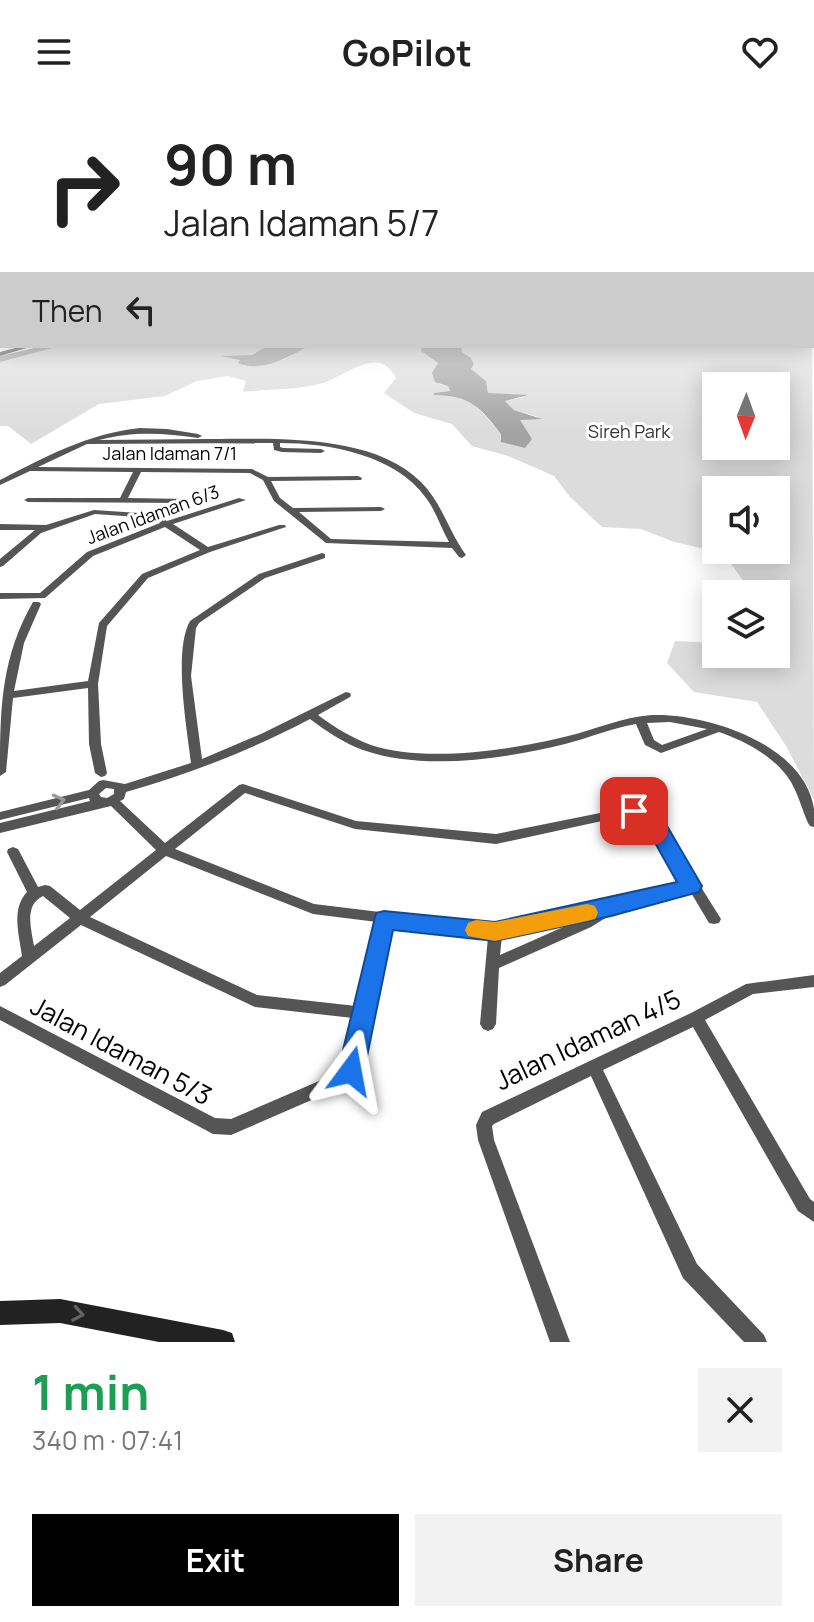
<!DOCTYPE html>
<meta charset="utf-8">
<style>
body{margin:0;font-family:Manrope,sans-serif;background:#f2f2f2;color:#222;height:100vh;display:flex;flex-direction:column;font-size:30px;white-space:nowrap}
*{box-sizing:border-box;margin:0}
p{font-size:26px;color:#767676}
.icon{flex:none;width:44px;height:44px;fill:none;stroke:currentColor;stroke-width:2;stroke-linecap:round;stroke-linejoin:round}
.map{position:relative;height:1238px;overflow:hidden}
.drawer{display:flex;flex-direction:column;background:#fff;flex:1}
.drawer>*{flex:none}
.banner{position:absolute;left:0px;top:0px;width:814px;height:244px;box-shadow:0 4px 20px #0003;background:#fff;color:#222;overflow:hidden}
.needle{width:52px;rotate:181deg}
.controls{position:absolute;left:702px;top:268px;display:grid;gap:16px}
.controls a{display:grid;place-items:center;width:88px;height:88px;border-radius:0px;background:#fff;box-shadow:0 4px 20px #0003;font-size:40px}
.pin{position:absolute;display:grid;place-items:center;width:68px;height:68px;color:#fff;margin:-34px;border-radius:16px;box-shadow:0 4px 12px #0006}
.me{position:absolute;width:88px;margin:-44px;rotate:13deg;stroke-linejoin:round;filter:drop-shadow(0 0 6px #0008)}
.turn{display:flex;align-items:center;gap:28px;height:168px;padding:0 32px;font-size:36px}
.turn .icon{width:104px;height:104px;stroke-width:2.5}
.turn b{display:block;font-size:56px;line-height:68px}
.then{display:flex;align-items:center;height:76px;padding:0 32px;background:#0003;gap:16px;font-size:30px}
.round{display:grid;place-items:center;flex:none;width:84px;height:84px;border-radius:0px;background:#f2f2f2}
.headline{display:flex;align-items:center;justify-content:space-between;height:136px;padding:0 32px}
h1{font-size:48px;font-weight:700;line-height:60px;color:#1e9e55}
.cta{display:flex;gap:16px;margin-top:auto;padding:16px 32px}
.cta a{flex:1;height:92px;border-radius:0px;background:#000;color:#fff;font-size:32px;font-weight:700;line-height:92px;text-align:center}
.cta a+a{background:#f2f2f2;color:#222}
header{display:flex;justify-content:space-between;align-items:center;height:104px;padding:0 32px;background:#fff;font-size:36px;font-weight:700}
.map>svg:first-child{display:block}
.green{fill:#dcdcdc;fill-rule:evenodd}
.water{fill:#a3a3a3}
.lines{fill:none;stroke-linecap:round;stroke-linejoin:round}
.river{fill:#a3a3a3;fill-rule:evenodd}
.minor{fill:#555;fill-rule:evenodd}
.secondary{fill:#222;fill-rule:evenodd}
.oneway{stroke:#999}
.oneway2{stroke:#646464}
.route{fill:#1a73e8;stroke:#114b97;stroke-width:2}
.slow{fill:#f59e0b}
.labels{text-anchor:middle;stroke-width:6;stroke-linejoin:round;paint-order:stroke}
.far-park-label{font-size:18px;fill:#333;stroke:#fff}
.far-street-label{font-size:18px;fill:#000;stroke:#fff}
.near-street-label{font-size:26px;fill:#000;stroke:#fff}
</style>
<header><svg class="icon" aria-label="menu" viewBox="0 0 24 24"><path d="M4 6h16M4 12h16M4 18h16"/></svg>GoPilot<svg class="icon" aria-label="heart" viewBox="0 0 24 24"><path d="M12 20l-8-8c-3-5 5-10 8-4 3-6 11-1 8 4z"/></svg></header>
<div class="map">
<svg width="814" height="1238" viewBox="0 0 814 1238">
<rect width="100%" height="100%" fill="#fff"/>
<path class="green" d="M812 214 814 695 786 642 757 598 694 588 667 559 675 537 716 539V550H776V490H753L723 449 674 438 641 425 602 423 570 393 554 372 508 352 472 342 452 320 414 309 384 289 396 274C378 238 343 275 319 280 295 286 268 285 243 288L246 277 228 272 197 277 165 292 99 300 31 340 8 322H0V255L55 242H267L252 251 225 252 241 256 244 262 284 256 309 242H422L421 247 438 259 439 280 448 282 450 288 434 289 459 292 474 299 501 330 532 335 519 316 539 313 514 306 505 297 524 293 488 289 486 277 471 265 474 260 471 254 462 248 461 242H812ZM716 282H776V342H716ZM716 386H776V446H716Z"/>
<g class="water">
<path d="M267 242H309C289 253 261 269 238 259L240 256 221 252 252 251Z"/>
<path d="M422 242H461L462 248 471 254 474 260 471 265 486 277 488 289 528 291 505 297 514 306 542 315 520 316 532 335 525 344 501 338V330C479 302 471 292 434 291V289L450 287 448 282 435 278 432 269 438 259 421 247Z"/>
</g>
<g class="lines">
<g class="river">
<rect x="812" y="211" width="2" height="6"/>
<polygon points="43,242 60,242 0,258 0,252"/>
</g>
<g class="minor">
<polygon points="2,176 2,180 0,181 0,177"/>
<polygon points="812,177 814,178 814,182 812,181"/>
<polygon points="812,188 814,189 814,193 812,192"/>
<rect x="0" y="192" width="2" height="4"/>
<rect x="0" y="205" width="2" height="4"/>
<polygon points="812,205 814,206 814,210 812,209"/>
<polygon points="2,219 2,223 0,224 0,220"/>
<polygon points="2,238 3,242 0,243 0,239"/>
<polygon points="23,242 33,242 0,252 0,248"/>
<path d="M140 324 167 325 198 330 202 332 198 334C164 329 133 327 99 336 136 336 173 335 210 335 273 335 372 329 421 378 442 399 449 428 466 451L462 454 459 453 452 444 326 439 274 397 263 376 250 369 141 368 128 394 189 395V399H186L28 398 24 396 28 394H120L133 368 30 367 0 381V376C48 352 86 330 140 324ZM273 339 274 346 282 348 321 349 325 347 321 345 283 344 280 343V339C329 339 396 351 426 394 436 407 441 424 449 438L331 435 299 408 381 407 385 405 381 403 293 404 280 394 271 377 361 376 362 374 358 372 268 373 252 365 38 363 87 340Z"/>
<path d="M239 394 246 396 173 420 208 443 279 421H285L286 423 210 448 148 474 107 522 98 580 101 640 107 669 105 672 101 673 95 669 89 640 88 584 13 594 6 668 0 672C0 609 0 555 33 498H39L41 500 24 539 14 587 88 577 99 519 142 470 200 446 165 423 93 452 45 494 0 495V489H40L87 448 160 419 152 414 95 410 41 429 3 462 0 463V455L35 426H0V420L46 421 94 406 154 410 167 417Z"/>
<path d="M322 449 325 450V454L265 474 199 519 196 524 191 572 202 655 261 630 346 588 350 589 351 591 350 593 318 611C334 623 352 634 371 641 424 659 510 646 564 633 594 626 622 613 652 611 708 609 805 641 814 705 814 711 814 718 814 723L810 722 808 719C802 705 798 690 791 678 776 653 745 637 719 628L661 649 645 641 636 620C612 624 589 634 565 640 504 655 423 667 363 646 344 639 326 627 310 615 251 646 190 670 126 688L124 695 120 697 165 739 239 681 243 680 356 717 496 730 625 704H643L657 713 721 815 719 819 714 820 709 819 690 787 615 808 591 823 499 864 496 920 493 925 488 927 483 925 480 920 488 833 390 820 370 906 371 909 368 914 353 978 231 1031 213 1030 0 916V902L215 1014 231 1015 340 968 353 914 255 903 81 821 5 881 0 883V869L22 852C19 830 11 805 27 788L7 748 8 745 13 743 18 745 38 783 45 781 50 782 80 806 156 746 111 702 0 729V719L90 697 89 694 0 716V708L89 686 99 677 103 676 125 680 191 659C187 624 173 547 190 517L259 470ZM670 618 707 625 662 641 654 636 647 619ZM106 684 114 685V690L107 694 101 693 99 690ZM245 689 355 725 496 740 625 712H640L649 719 685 779 611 799 495 822 314 800 175 745ZM166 752 313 810 377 818 356 902 257 891 90 813ZM43 792 70 814 34 842C31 824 24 801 43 792ZM579 816 500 851 502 832Z"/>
<polygon points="814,871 814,883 753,890 705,916 810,1095 814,1098 814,1118 798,1107 693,923 603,966 697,1160 764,1231 767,1238 744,1238 683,1174 591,972 494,1020 492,1022 494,1036 570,1238 550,1238 478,1036 476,1021 482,1008 691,909 746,880"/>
</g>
<polygon class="secondary" points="60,1195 223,1226 232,1229 235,1238 159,1238 60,1219 0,1221 0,1197"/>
</g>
<defs><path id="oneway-chevron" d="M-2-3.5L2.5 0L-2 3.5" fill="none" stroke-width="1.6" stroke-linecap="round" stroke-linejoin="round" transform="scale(2)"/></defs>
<use class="oneway" href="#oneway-chevron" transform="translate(59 697) rotate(-14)"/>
<use class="oneway2" href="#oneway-chevron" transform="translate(78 1210) rotate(10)"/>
<linearGradient id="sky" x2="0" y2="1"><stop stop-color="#8cadcc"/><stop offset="0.47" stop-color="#fff"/><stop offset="1" stop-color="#fff" stop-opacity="0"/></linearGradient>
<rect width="814" height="329" fill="url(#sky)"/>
<polygon class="route" points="634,700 650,703 660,710 702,782 699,788 611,812 495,837 393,826 364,967 360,975 351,979 342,975 338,967 376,809 384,807 495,818 677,778 645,721 638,715 627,712 624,707 627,702"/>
<polygon class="slow" points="587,800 595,802 598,809 595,815 587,817 495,837 468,832 465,826 468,819 476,816 495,818"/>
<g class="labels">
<g class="far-park-label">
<text x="629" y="334">Sireh Park</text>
</g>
<g class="far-street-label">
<text x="170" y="356">Jalan Idaman 7/1</text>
<text transform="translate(153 411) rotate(-20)" y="6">Jalan Idaman 6/3</text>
</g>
<g class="near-street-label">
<text transform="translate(588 936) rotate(-25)" y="9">Jalan Idaman 4/5</text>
<text transform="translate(121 947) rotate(28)" y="9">Jalan Idaman 5/3</text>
</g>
</g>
</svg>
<div class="controls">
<a><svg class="needle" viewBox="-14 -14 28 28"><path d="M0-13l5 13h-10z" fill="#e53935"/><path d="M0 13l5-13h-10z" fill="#767676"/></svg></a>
<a><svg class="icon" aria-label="sound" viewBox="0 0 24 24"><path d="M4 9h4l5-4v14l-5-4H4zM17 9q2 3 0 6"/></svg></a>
<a><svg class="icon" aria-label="layers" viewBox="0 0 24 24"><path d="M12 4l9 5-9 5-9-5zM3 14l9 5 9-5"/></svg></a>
</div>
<div class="pin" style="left:634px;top:707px;background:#d93025"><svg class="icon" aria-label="arrive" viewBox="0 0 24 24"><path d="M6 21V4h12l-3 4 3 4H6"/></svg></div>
<svg class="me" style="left:351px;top:967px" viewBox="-20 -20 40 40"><path d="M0-17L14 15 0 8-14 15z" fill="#1a73e8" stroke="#fff" stroke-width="4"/></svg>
<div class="banner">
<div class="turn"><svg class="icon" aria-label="right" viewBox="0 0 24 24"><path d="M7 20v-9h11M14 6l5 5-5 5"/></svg><div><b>90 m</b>Jalan Idaman 5/7</div></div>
<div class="then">Then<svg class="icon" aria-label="left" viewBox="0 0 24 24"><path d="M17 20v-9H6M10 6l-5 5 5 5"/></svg></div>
</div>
</div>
<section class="drawer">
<div class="headline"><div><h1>1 min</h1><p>340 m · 07:41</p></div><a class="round"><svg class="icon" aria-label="close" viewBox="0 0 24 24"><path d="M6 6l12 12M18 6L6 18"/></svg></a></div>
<div class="cta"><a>Exit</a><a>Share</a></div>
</section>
